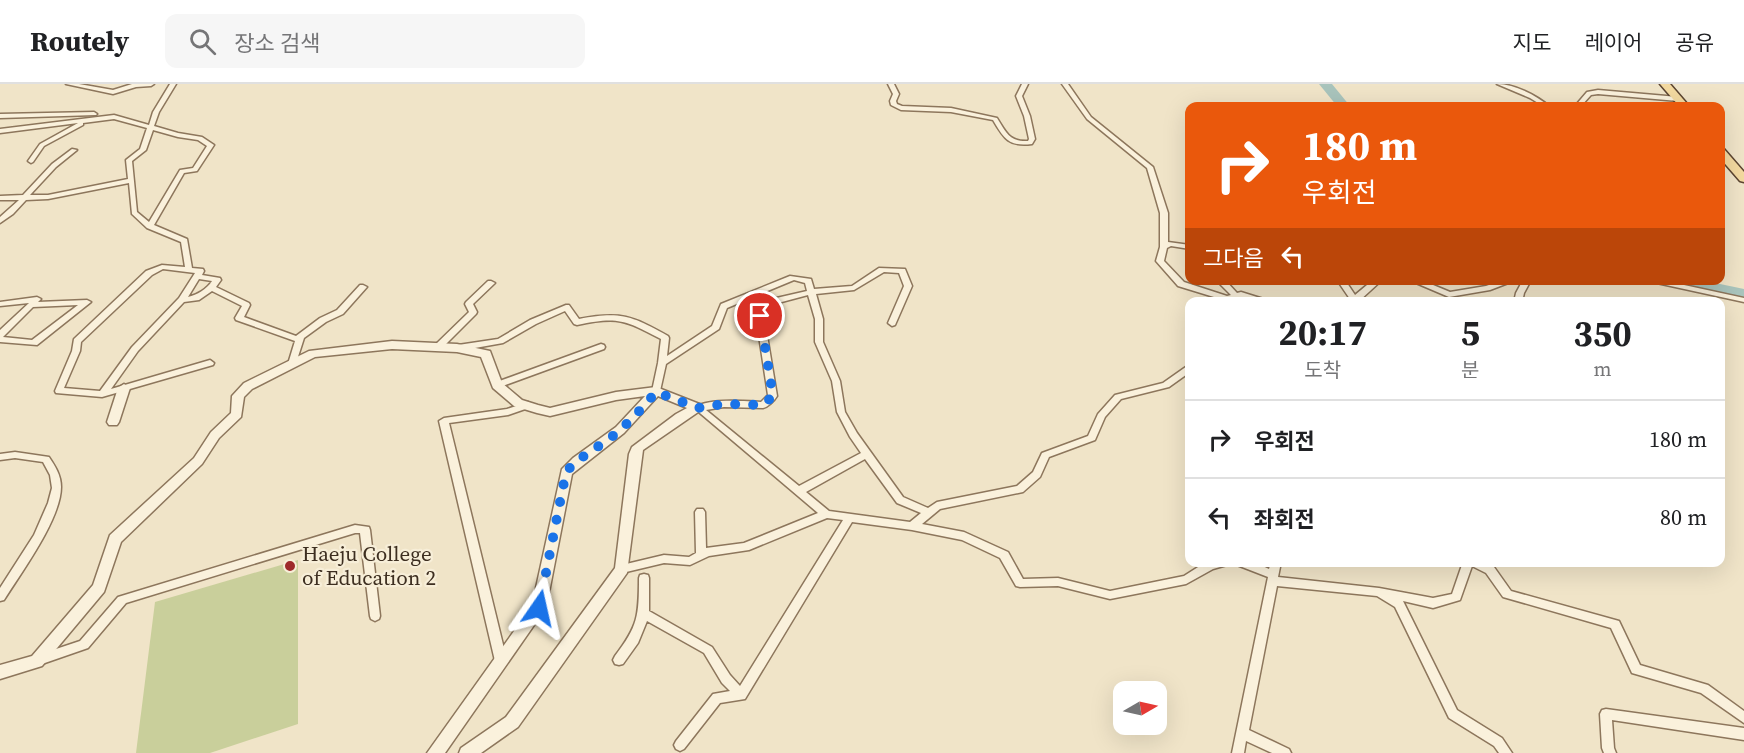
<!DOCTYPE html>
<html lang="ko">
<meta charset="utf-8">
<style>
body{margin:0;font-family:"Source Serif 4","Noto Sans KR",serif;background:#f6f6f6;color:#202124;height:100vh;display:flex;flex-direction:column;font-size:22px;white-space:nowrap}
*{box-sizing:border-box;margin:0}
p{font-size:20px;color:#757577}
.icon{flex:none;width:33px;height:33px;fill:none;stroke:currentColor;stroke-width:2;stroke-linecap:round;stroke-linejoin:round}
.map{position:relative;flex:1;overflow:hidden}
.panel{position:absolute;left:1185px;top:213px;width:540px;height:270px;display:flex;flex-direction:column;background:#fff;border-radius:12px;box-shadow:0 6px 24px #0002}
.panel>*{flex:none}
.banner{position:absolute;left:1185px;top:18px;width:540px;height:183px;border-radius:12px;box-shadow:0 6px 24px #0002;background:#ea580c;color:#fff;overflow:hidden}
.needle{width:39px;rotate:81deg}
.tools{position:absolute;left:1113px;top:597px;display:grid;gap:12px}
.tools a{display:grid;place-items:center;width:54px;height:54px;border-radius:12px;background:#fff;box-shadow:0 6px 24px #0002;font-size:30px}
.pin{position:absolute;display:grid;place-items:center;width:51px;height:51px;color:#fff;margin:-26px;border:3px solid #fff;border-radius:50%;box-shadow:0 2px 6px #0007}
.me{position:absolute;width:66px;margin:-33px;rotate:11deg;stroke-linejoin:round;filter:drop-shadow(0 0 4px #0008)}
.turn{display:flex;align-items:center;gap:21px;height:126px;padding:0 18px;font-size:27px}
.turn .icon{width:78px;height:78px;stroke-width:2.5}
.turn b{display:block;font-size:42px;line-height:51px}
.then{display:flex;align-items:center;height:57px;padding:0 18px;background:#0003;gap:12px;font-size:22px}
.eta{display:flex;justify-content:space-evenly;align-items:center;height:102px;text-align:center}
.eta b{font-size:36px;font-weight:700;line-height:42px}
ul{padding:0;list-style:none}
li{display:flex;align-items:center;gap:18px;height:78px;padding:0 18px;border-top:2px solid #e0e0e0}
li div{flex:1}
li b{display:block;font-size:22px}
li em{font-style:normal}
header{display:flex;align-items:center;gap:36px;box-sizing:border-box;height:84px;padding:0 30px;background:#fff;border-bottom:2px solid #e0e0e0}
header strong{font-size:28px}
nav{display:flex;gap:33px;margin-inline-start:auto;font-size:21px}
.search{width:420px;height:54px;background:#f6f6f6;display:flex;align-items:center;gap:15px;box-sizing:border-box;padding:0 21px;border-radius:12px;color:#757577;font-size:22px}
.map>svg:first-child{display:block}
.green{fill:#c9cf9b}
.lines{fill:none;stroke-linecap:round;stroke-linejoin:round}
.river{fill:#a9c4bc;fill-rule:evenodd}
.minor-casing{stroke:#8d765c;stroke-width:3}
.tertiary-casing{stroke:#8d765c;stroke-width:3}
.primary-casing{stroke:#5b4430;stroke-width:3}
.minor{fill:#faf1dc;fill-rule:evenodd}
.tertiary{fill:#faf1dc;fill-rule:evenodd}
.primary{fill:#f3d9a0;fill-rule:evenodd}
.route{stroke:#1a73e8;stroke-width:10;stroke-dasharray:0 18}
.poi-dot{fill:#9e2a2b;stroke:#f7eed8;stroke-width:2}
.labels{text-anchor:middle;stroke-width:4.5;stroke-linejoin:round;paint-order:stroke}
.poi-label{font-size:21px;fill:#3d2e20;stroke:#f7eed8;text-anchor:start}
</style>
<header>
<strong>Routely</strong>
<div class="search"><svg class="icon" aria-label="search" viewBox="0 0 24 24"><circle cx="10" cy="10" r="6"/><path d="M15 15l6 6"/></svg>장소 검색</div>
<nav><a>지도</a><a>레이어</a><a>공유</a></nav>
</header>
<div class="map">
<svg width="1744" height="669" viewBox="0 0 1744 669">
<rect width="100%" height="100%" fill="#f0e4c8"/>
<polygon class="green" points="298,476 298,640 210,669 136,669 155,518"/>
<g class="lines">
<g class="river">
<polygon points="1319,0 1332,0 1350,22 1337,22"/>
<polygon points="1665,196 1701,196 1744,205 1744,215 1673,201"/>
</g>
<defs>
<g id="minor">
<polygon points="66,0 79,0 113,6 132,0 154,0 151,2 136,3 113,10"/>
<path d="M170 0H176L159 28 154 42 178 49 202 53 214 61 197 87 184 89 154 141 187 155 192 184 203 185 204 187 202 191 220 194 221 196 216 203 249 219 250 221 244 233 296 252 320 234 337 226 360 201H363L367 203 343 230 326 238 304 254 295 282H289L288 280 295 257 236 236 235 234 242 222 212 207 199 216 184 218 138 267 111 305 210 276 214 279 213 281 102 313 56 309 55 307 72 267 74 255 146 187 162 181 185 183 181 158 147 144 132 130 129 99 48 115 26 116 13 130 0 139V133L19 116H0V112L23 111 52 80 72 65 77 66 56 83 30 111H48L128 95 126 76 140 65 147 44 114 35 83 39V41L44 62 33 78 31 79 28 77 40 60 78 39 0 49V45L114 31 149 41 153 28ZM153 46 178 53 198 56 207 62 193 84 180 86 149 138 137 128 132 77 146 66ZM163 185 195 189 179 214 132 263 100 307 64 304 80 267 81 258 152 191ZM199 195 212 197C207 205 197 211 188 213Z"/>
<path d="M888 0H894L899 10 896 17 897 20 902 22 951 24 997 34C1006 48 1009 58 1028 57L1029 55 1024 32 1016 12 1022 0H1028L1022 12 1030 32 1035 55 1032 60C1009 63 1004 55 993 36L951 28 901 26 891 21 890 17 893 10Z"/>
<polygon points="1062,0 1068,0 1091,33 1153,83 1168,129 1168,158 1190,161 1190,165 1171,162 1167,164 1164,177 1184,198 1227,212 1231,211 1216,196 1225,196 1237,209 1241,208 1273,218 1258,218 1241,213 1227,217 1178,202 1156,177 1160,163 1160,129 1147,84 1087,35"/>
<path d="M1497 0C1514 0 1536 11 1549 22H1543L1530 14Z"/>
<polygon points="1598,6 1678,13 1681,15 1678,17 1598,10 1591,11 1581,22 1575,22 1587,8"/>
<polygon points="94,28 97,30 96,31 0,34 0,30"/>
<path d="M879 184 905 185 912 202 895 241 892 242 888 239 904 202 899 189 884 188 854 206 816 210 823 235V258L840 297 845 328 857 349 903 413 928 424 937 418 1017 402 1033 388 1042 369 1088 352 1098 330 1115 311 1163 299 1190 280V288L1169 303 1121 315 1105 333 1095 356 1049 373 1040 393 1023 408 940 425 922 440 964 448 1008 468 1023 495 1058 494 1110 507 1184 492 1206 478H1228L1227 481 1213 485 1186 500 1110 515 1058 502 1020 503 1016 502 1000 474 962 456 912 446 852 438 745 615 720 619 684 665 680 667 676 665 674 661 676 657 713 610 730 607 722 599 704 569 647 537 638 559 623 580 619 581 615 580 613 576 615 572C638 542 639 532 639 494L640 491 644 490 648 491 649 494V527L712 563 730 591 740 602 843 436 827 434 749 466 709 472 690 481 664 479 622 489 618 488 617 485 618 482 622 481 664 471 689 473 696 469 695 428 697 425H703L705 428 706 464 744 459 818 429 694 324C706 314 744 317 761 318L768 311 756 232 772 215 807 207 805 199 794 196 727 224 719 245 666 280 660 307 656 310 652 307 658 279 661 255C625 236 618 232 577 241L574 240 565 227 536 240 503 259 458 267 454 264 458 261 498 255 530 236 566 221H569L579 235C621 227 632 232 668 252L669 254 667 272 712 242 721 220 790 192 811 195 814 205 852 202ZM808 211 815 235V258L832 297 837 328 850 353 861 369 799 402 706 326 724 323 763 324C768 323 774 317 777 312L764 233 778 219ZM865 375 897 419 921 429 910 438 829 427 806 408Z"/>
<polygon points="1337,196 1345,196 1355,211 1373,196 1382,196 1358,218 1347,218 1350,215"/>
<polygon points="1409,196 1421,196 1450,208 1486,202 1503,196 1516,196 1490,206 1449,213"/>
<polygon points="1523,196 1531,196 1524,209 1522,218 1514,218 1516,209"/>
<polygon points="1643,196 1661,196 1744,214 1744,218"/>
<polygon points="488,197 491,197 495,199 473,220 477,228 476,230 441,265 435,265 434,263 435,261 469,228 465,220 466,218"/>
<path d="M37 213 41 215 38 218 87 216 91 218 37 261 0 258V246L29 219 0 222V218ZM78 221 32 256 3 253 33 223Z"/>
<polygon points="601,260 604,261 605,263 604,265 500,303 494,303 493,301 494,299"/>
<polygon points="528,318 532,321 531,323 508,331 449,339 507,577 505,581 501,582 497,581 495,577 439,337 444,334 507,325"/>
<path d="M15 368 49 373C55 382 61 391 61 403 61 435 21 489 4 516L0 517V504L34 451 48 419 52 404 50 391 43 378 15 374 0 376V370Z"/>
<polygon points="355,441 369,443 370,446 380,532 379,535 375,537 371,535 370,532 360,449 355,449 126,519 88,564 39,581 35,580 33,576 35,572 80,557 118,513"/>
<polygon points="1236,478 1254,478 1269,485 1271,478 1281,478 1278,493 1379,504 1433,514 1452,510 1463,478 1484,478 1494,483 1511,507 1619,537 1640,581 1708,601 1744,627 1744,639 1701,609 1632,589 1611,544 1503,513 1486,489 1472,482 1460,516 1433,524 1403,517 1457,626 1502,654 1512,669 1499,669 1494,662 1449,634 1395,523 1377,512 1277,502 1249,646 1289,665 1291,669 1272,669 1246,657 1244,669 1232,669 1268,493 1237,481"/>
<polygon points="1606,625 1744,644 1744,656 1612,636 1614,664 1616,669 1604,669 1602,664 1600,630 1602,626"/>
</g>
<g id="tertiary">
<polygon points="392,257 457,260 490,267 502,299 522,316 538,321 550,324 616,308 656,303 702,321 704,324 643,366 627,489 518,643 481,669 459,669 461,664 506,633 615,484 629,370 632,363 676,330 687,324 658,312 624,349 572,390 546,524 445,669 427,669 532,522 562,385 573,374 616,343 645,312 616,316 550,332 537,329 514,322 493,304 481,273 457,268 392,265 315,273 252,305 244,313 241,333 219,354 202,380 121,458 104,508 42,582 0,595 0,581 32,572 93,501 110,451 194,374 211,348 231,329 232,312 244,299 309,267"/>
<polygon points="124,300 130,304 119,338 117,341 109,341 107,338 118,304"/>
</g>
<g id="primary">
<polygon points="1660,0 1670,0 1689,22 1679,22"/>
<polygon points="1720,64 1724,65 1744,88 1744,98 1740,97 1720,74"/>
</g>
</defs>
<use href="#minor" class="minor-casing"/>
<use href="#tertiary" class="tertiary-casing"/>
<use href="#primary" class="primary-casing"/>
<use href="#minor" class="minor"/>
<use href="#tertiary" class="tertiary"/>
<use href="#primary" class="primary"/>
</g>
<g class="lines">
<path class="route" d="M539 524 566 388C580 372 598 364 614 351 630 338 643 323 656 308L698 324 724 320 763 321 773 312 760 232"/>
</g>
<circle class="poi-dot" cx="290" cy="482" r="6"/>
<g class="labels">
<g class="poi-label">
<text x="302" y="477">Haeju College<tspan x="302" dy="24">of Education 2</tspan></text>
</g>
</g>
</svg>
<div class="tools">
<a><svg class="needle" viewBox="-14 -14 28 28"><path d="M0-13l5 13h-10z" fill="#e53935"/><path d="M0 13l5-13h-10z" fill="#757577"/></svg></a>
</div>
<div class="pin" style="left:760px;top:232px;background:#d93025"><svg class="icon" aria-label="arrive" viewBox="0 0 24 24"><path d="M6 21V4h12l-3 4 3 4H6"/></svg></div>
<svg class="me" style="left:539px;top:524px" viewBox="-20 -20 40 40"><path d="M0-17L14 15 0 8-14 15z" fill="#1a73e8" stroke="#fff" stroke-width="4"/></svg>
<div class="banner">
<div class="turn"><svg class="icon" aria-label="right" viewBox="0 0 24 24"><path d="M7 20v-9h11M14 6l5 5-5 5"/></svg><div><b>180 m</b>우회전</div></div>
<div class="then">그다음<svg class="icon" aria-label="left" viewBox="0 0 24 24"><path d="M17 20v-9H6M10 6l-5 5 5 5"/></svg></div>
</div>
<section class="panel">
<div class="eta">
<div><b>20:17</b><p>도착</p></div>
<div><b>5</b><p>분</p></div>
<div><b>350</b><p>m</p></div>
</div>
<ul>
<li><svg class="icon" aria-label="right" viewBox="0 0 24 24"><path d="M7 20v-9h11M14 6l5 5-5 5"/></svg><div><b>우회전</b></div><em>180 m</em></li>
<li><svg class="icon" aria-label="left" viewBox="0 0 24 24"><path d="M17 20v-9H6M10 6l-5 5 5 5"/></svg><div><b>좌회전</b></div><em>80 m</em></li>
</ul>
</section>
</div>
